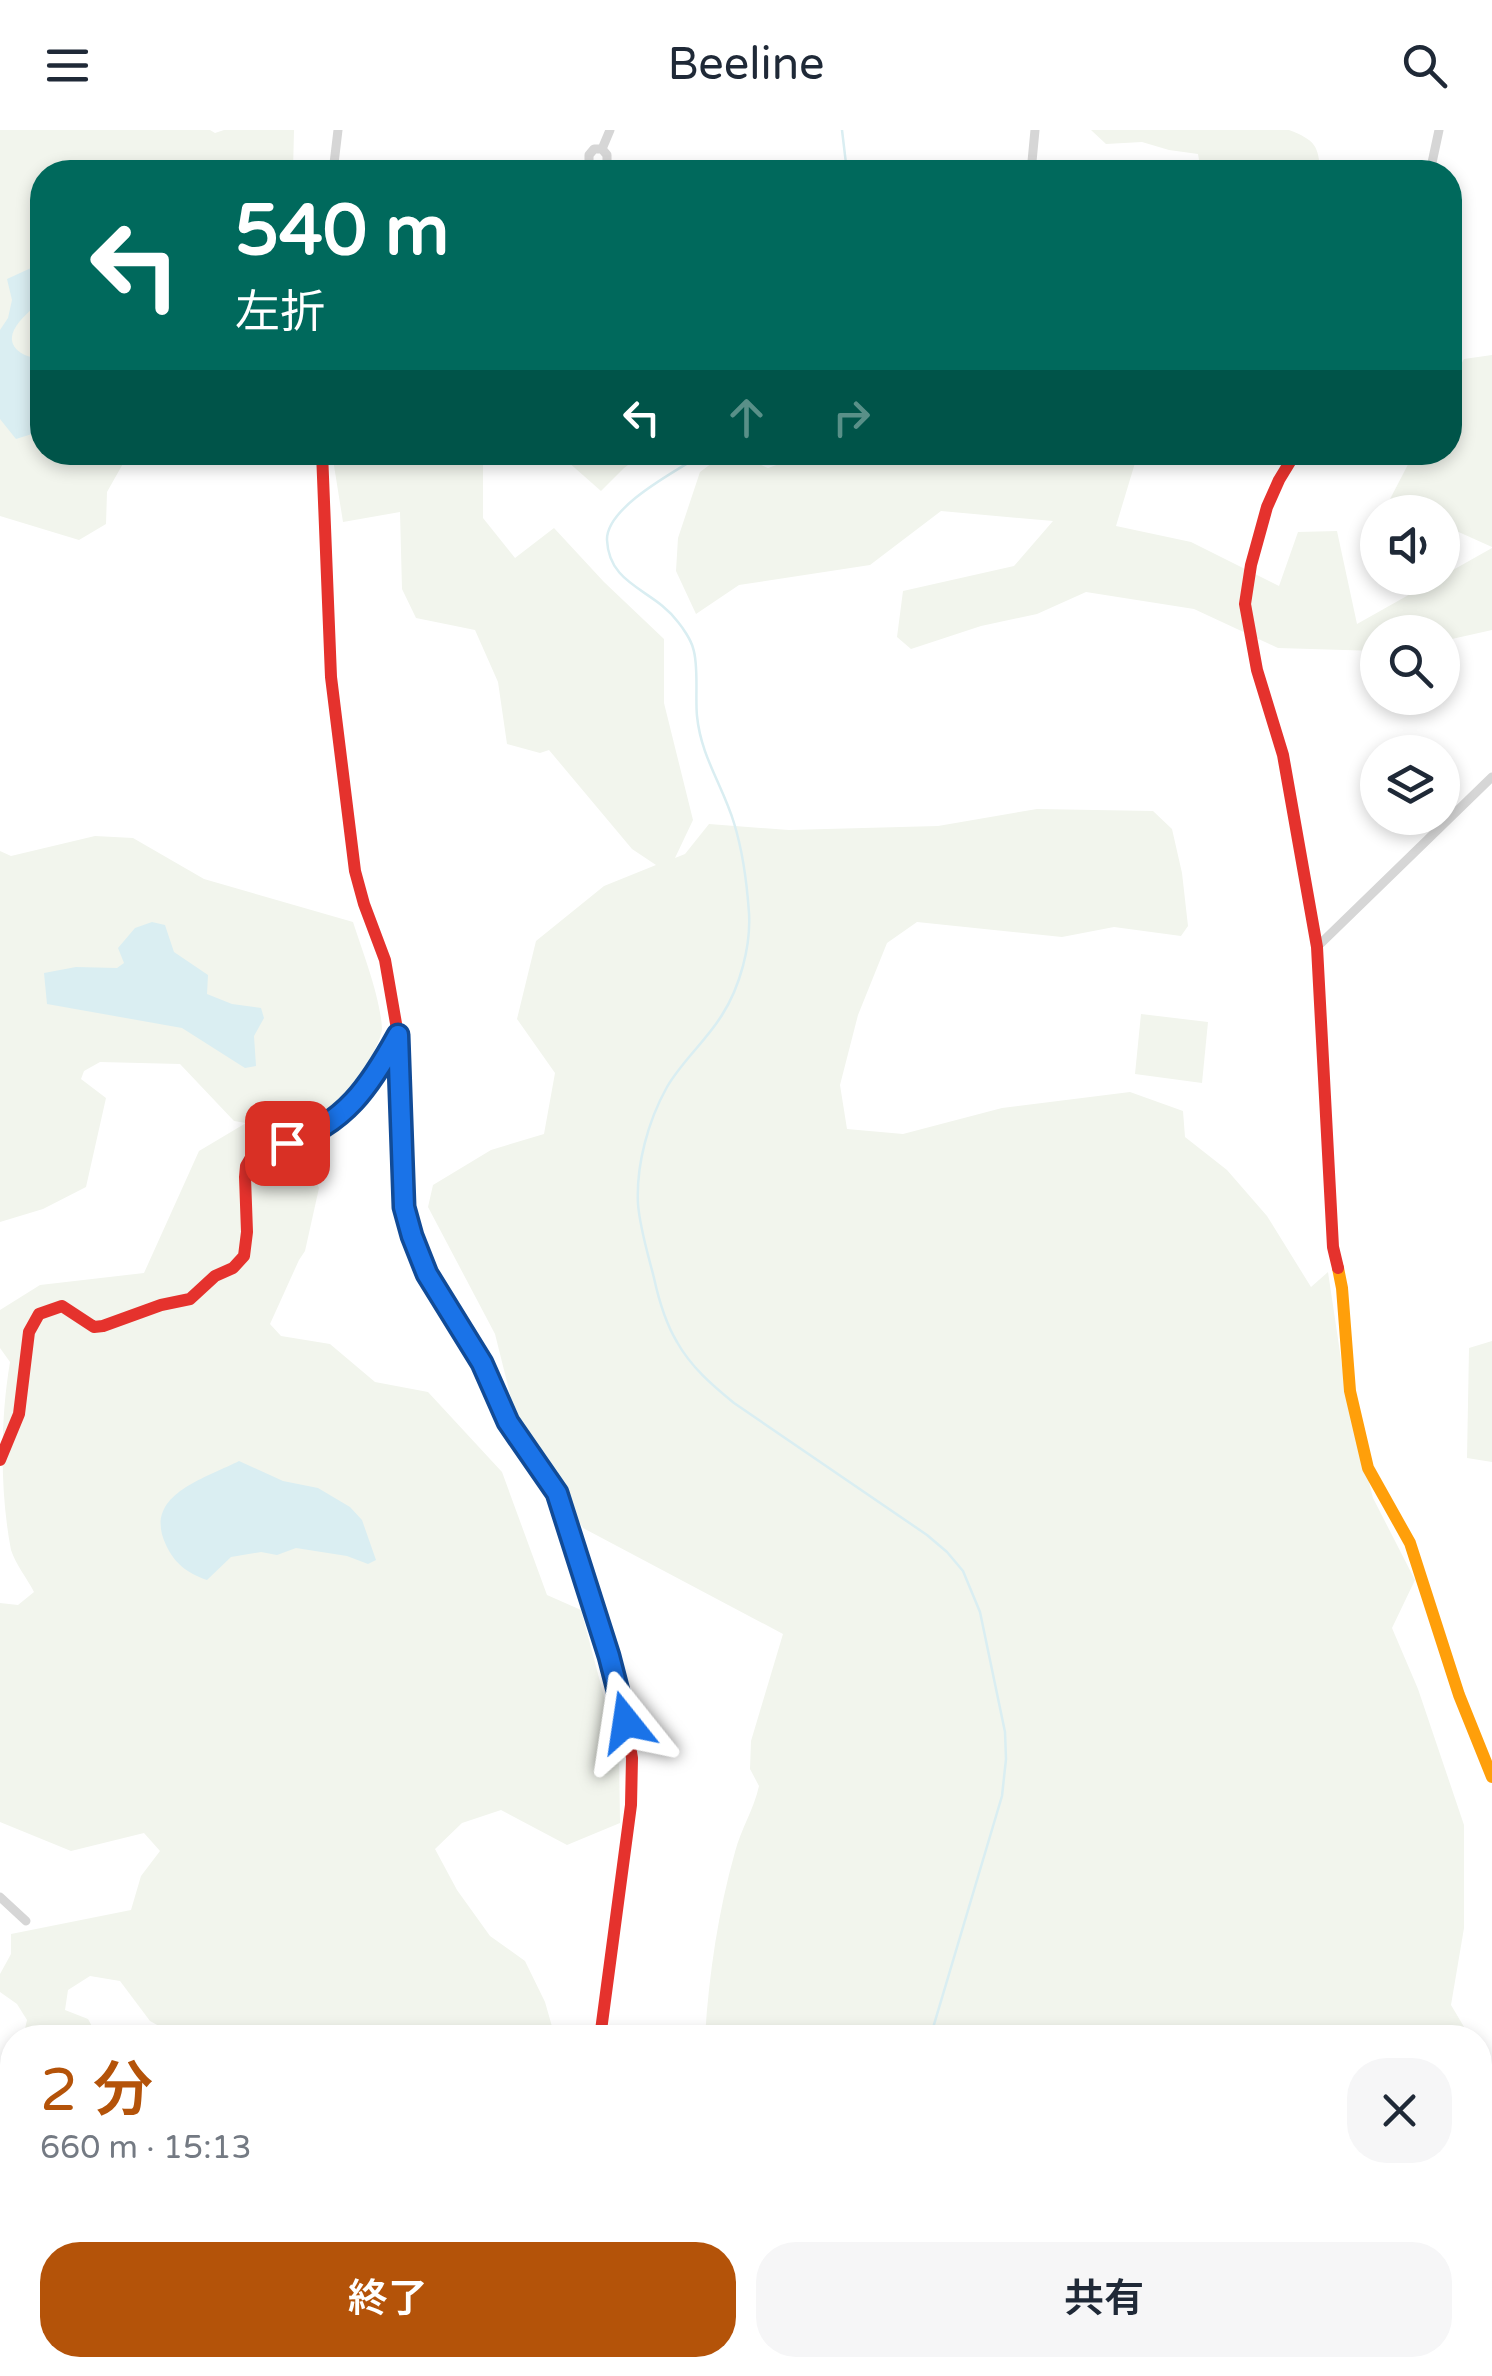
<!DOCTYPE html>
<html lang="ja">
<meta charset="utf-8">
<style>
body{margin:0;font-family:"Varela Round","Noto Sans JP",sans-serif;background:#f6f6f7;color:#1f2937;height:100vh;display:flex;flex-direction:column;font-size:38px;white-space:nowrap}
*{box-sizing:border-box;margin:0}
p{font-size:32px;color:#747a83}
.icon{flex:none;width:55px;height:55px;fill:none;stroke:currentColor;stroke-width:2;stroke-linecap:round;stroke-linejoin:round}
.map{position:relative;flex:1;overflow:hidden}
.sheet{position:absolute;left:0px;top:1895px;width:1492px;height:352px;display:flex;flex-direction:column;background:#fff;border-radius:40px 40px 0 0;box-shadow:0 5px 15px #0003}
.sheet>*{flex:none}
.hud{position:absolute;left:30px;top:30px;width:1432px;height:305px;border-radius:40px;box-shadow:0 5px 15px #0003;background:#00695c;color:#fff;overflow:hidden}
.controls{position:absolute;left:1360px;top:365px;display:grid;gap:20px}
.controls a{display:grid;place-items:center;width:100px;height:100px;border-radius:50%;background:#fff;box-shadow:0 5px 15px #0003;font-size:50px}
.pin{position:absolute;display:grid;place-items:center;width:85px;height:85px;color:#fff;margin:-42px;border-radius:20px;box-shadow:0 5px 15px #0006}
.me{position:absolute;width:110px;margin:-55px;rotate:345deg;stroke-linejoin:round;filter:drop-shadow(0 0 8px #0008)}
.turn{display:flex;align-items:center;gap:35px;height:210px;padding:0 40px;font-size:45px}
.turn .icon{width:130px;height:130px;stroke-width:2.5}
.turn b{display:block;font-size:70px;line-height:85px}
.lanes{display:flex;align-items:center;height:95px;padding:0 40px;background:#0003;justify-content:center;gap:50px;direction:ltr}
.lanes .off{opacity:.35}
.round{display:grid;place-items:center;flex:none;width:105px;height:105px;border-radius:40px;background:#f6f6f7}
.summary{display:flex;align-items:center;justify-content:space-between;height:170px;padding:0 40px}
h1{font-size:60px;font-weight:600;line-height:75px;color:#b45309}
.button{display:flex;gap:20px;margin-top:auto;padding:20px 40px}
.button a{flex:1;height:115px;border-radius:40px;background:#b45309;color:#fff;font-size:40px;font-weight:600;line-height:115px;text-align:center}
.button a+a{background:#f6f6f7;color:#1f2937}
header{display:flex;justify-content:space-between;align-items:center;height:130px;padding:0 40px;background:#fff;font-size:45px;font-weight:600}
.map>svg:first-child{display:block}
.green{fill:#f2f5ed}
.water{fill:#daeef2}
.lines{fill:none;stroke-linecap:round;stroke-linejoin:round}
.stream{stroke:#daeef2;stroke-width:2.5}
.street{stroke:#d6d6d6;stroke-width:9}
.fast{stroke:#30b455;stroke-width:12}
.slow{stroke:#ff9f0a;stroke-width:12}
.jam{stroke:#e5322d;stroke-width:12}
.route-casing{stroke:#114b97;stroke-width:25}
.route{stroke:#1a73e8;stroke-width:18}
</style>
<header><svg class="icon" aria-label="menu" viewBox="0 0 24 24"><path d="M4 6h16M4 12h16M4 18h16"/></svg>Beeline<svg class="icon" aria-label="search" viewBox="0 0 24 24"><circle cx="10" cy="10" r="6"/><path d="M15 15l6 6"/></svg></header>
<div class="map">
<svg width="1492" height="2246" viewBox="0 0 1492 2246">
<rect width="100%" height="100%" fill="#fff"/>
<g class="green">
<polygon points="0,0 210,0 215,3 224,0 294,0 293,42 42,42 42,322 129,323 107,362 106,394 79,410 0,386"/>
<path d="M1091 0H1289C1315 10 1319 16 1320 42H1201L1198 24 1169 20 1142 12 1106 14Z"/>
<polygon points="1492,225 1492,417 1443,395 1442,382 1414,382 1389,371 1414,323 1450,322 1450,255 1464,229"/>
<polygon points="796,322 1025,325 1026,322 1138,323 1116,396 1191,412 1279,456 1298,402 1337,401 1357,494 1492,418 1492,500 1443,511 1442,502 1378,502 1377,521 1278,518 1194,479 1086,462 1037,484 981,496 911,519 897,507 903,461 1014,436 1053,391 941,381 870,435 739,455 696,484 676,441 678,408 700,342 720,327 736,324 768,338 785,332"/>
<path d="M332 323H483V388L515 428 554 398 604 452 664 509V573L693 690 675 728 685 724 709 694 789 700 938 696 1037 679 1153 681 1172 699 1182 743 1188 796 1181 806 1114 797 1062 807 917 792 887 813 858 885 840 955 847 999 903 1004 1002 978 1130 962 1183 981 1185 1007 1227 1040 1267 1086 1311 1157 1328 1142 1345 1256 1373 1368 1415 1450 1392 1498 1418 1559 1464 1695V1798L1451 1875 1470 1907H705C709 1845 718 1782 735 1722 741 1699 754 1679 759 1656L750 1639 751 1611 783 1504 583 1398 516 1288 495 1204 428 1077 433 1055 491 1020 544 1004 555 943 517 889 536 811 604 756 656 735 632 719 549 620 540 623 507 614 498 552 475 500 416 488 402 459 400 382 343 392Z"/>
<polygon points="558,323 644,323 624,338 601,361"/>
<path d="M95 706 133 708 204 749 353 792C363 823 380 866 382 898 383 917 321 1013 308 1036L319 1058 305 1121 299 1130 270 1194 281 1206 330 1214 375 1252 428 1262 502 1342 547 1465 581 1480 619 1623 620 1693 567 1715 501 1680 462 1693 435 1719 457 1760 490 1806 525 1831 545 1872 555 1907H177V1899L168 1901 150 1891 120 1851 90 1846 68 1860 65 1880 88 1889 98 1907H23L27 1890 17 1874 0 1862V1844L11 1824V1804L131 1780 141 1746 160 1721 144 1703 71 1721 0 1692V1473L18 1475 34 1462C27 1448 16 1435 11 1420 0 1363 0 1291 10 1232L0 1218V1180L40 1155 144 1143 199 1021 246 993 234 991 180 934 100 932 84 941 81 949 106 968 86 1057 43 1079 0 1092V721L11 726Z"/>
<polygon points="1141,884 1208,892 1202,953 1135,944"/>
<polygon points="1492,1211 1492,1332 1467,1328 1469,1218"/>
<polygon points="1480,2008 1483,2025 1492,2024 1492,2246 1272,2246 1281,2235 1480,2235"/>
<polygon points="328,2235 518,2235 518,2246 331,2246"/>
<polygon points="735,2235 874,2235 875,2246 737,2246"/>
</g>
<g class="water">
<path d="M42 137V169C34 178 19 189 14 200 5 219 27 229 42 228V307L32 304 16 309 0 289V200L8 188 12 170 7 149 31 138Z"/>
<polygon points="152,792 165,795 174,822 208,845 207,864 232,874 261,878 264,888 254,906 256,936 245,938 182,898 47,874 44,843 76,837 117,838 124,833 118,818 135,798"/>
<path d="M239 1331 283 1351 318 1358 350 1377 362 1390 376 1430 368 1434 347 1426 296 1418 277 1425 261 1422 231 1427 207 1450C187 1443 175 1434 166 1415 142 1365 204 1349 239 1331Z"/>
</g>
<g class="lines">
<g class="stream">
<polyline points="842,0 847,42"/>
<path d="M706 322C680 339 606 376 607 410 609 456 654 459 678 492 683 498 691 510 693 518 699 535 695 567 697 586 701 627 723 656 734 693 743 722 747 754 749 783 751 816 740 857 722 885 706 911 682 931 667 957 648 991 636 1035 638 1074 640 1099 648 1124 654 1148 659 1171 665 1192 677 1212 691 1237 712 1255 734 1273L927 1405 947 1422 963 1441 980 1482 1005 1602 1006 1629 1002 1666 930 1908"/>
<polyline points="1032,2235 1038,2246"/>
</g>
<g class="street">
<polyline points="602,19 607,25 607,32 602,38 594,38 589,32 589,25 594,19 602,19 610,0"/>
<polyline points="333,42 338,0"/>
<polyline points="1031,42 1035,0"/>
<polyline points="1430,42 1439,0"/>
<polyline points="1317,817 1492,647"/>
<polyline points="0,1767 26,1791"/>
<polyline points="1480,1960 1492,1987"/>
<polyline points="689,2235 709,2246"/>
<polyline points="102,2246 104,2240"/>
<polyline points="522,2246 522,2235"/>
<polyline points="554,2246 556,2235"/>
<polyline points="833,2246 835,2235"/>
</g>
<g class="fast">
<polyline points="401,985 405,1077 411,1106 427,1144 482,1233 508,1292 557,1363 568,1397"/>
<polyline points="1480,1952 1492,1945"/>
</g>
<g class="slow">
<polyline points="1338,1138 1342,1158 1350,1261 1368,1338 1410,1413 1459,1565 1492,1647"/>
<polyline points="1189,2246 1198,2235"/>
</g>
<g class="jam">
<polyline points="322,322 331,547 355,741 364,774 385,830 398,905 401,985"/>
<polyline points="1296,322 1279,350 1267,377 1251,435 1245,474 1257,540 1283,625 1317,817 1333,1117 1338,1138"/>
<path d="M0 1330 19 1284 29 1202 39 1184 62 1176 94 1197 103 1196 161 1175 190 1169 215 1146 233 1138 244 1126 247 1102 245 1047 246 1036 253 1024C271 1018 289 1014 307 1007 349 988 374 945 397 907"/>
<polyline points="568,1397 609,1526 626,1592 632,1628 631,1675 600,1908"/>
</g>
</g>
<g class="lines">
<defs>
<path id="route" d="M287 1013C345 994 370 956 398 905L404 1077 412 1106 427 1144 482 1233 508 1292 557 1363 609 1526 626 1592"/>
</defs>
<use href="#route" class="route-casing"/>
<use href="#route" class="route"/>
</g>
</svg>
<div class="controls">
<a><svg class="icon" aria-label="sound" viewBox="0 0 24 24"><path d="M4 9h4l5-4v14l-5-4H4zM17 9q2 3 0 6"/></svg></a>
<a><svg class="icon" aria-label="search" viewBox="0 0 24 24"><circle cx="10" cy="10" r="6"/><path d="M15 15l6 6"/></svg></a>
<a><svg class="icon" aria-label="layers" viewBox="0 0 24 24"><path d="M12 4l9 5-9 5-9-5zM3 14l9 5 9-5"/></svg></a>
</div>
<div class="pin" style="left:287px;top:1013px;background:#d93025"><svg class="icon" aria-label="arrive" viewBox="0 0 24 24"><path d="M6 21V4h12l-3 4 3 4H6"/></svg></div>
<svg class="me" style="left:626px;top:1592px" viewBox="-20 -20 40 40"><path d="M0-17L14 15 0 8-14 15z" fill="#1a73e8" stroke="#fff" stroke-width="4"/></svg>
<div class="hud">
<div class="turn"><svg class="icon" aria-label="left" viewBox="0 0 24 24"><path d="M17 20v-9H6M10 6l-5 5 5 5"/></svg><div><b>540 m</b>左折</div></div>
<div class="lanes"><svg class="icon" aria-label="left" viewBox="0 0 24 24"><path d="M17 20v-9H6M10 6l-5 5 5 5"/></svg><svg class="icon off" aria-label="ahead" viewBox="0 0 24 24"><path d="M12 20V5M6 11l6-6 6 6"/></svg><svg class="icon off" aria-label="right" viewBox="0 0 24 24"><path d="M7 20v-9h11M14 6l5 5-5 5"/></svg></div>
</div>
<section class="sheet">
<div class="summary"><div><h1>2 分</h1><p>660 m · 15:13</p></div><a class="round"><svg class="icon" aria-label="close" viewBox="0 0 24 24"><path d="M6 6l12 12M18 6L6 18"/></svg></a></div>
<div class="button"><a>終了</a><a>共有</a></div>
</section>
</div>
